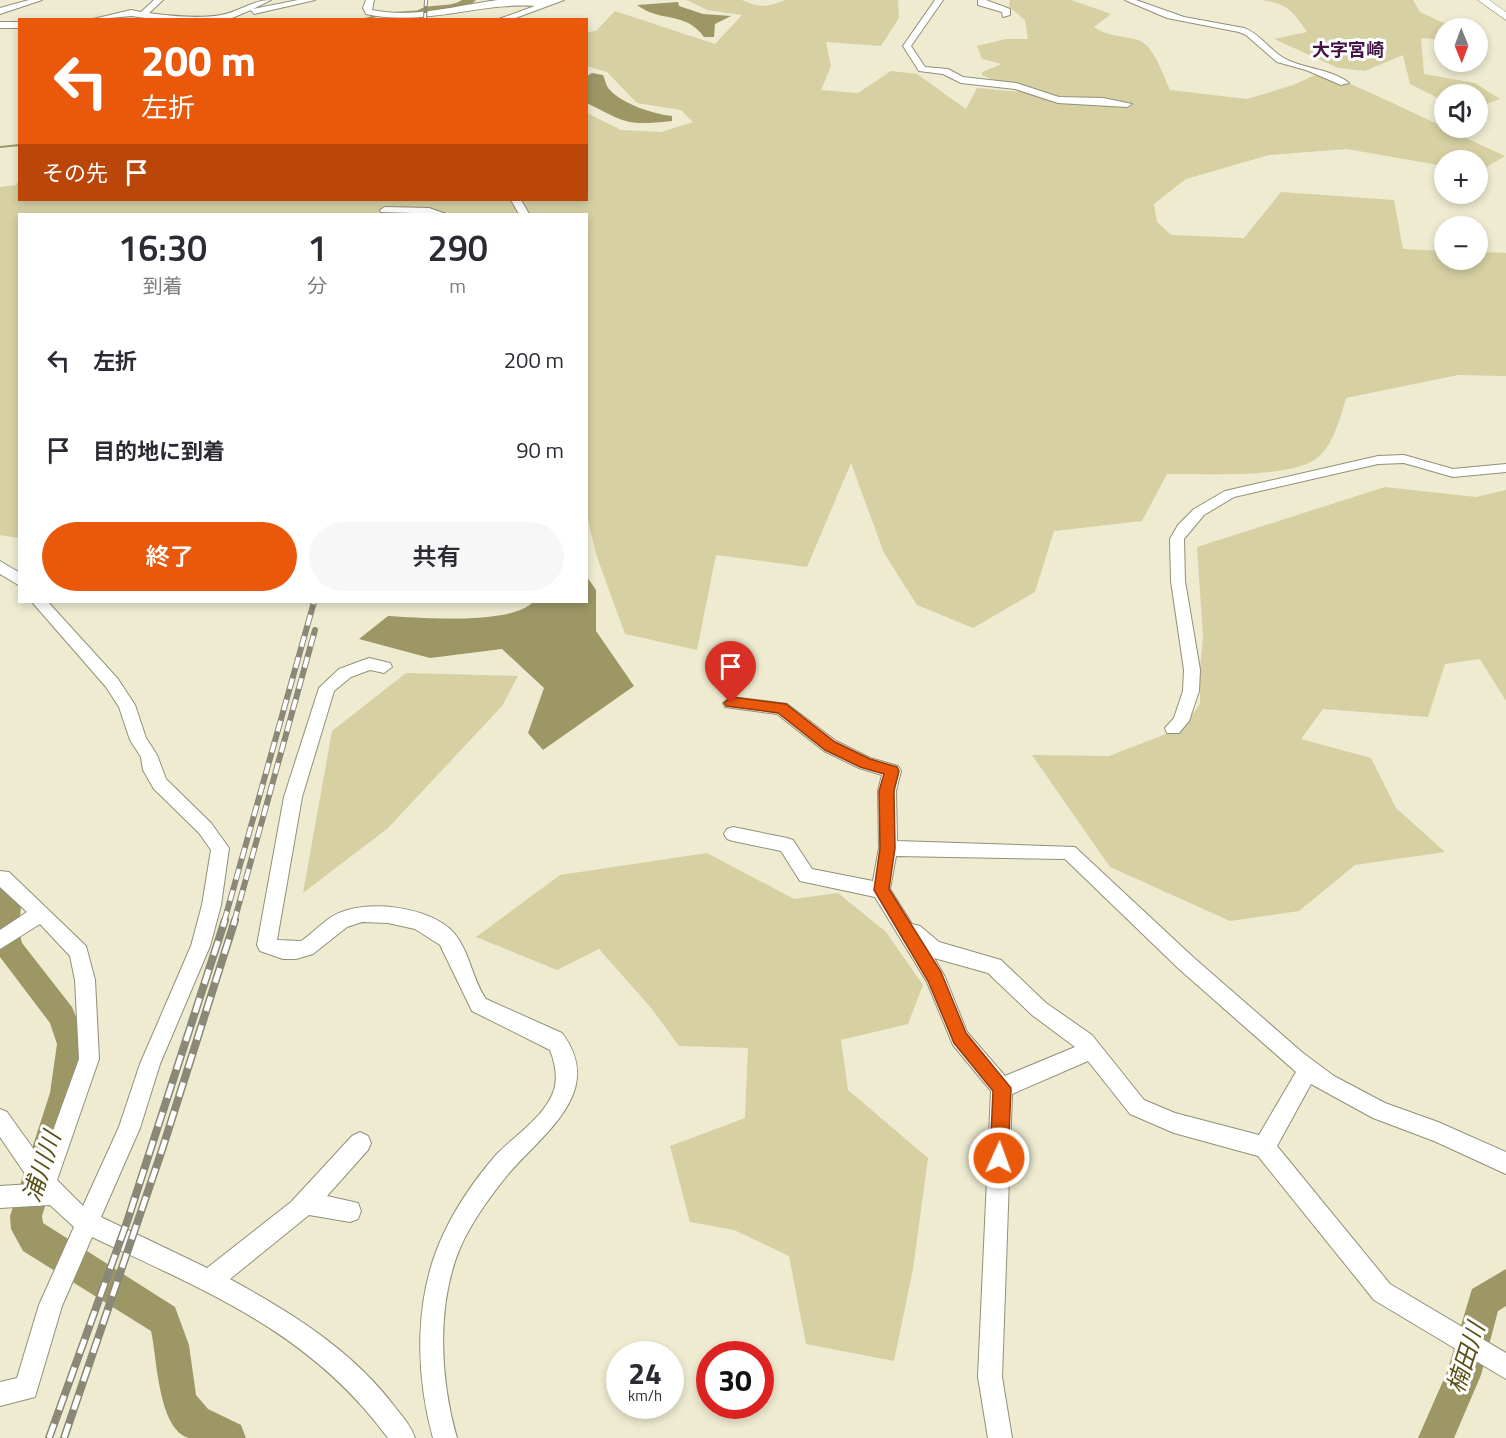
<!DOCTYPE html>
<html lang="ja">
<meta charset="utf-8">
<style>
body{margin:0;font-family:"Titillium Web","Noto Sans JP",sans-serif;background:#f7f7f7;color:#2b2b33;height:100vh;display:flex;flex-direction:column;font-size:22px;white-space:nowrap}
*{box-sizing:border-box;margin:0}
p{font-size:20px;color:#7c7c81}
.icon{flex:none;width:33px;height:33px;fill:none;stroke:currentColor;stroke-width:2;stroke-linecap:round;stroke-linejoin:round}
.map{position:relative;flex:1;overflow:hidden}
.side{position:absolute;left:18px;top:213px;width:570px;height:390px;display:flex;flex-direction:column;background:#fff;border-radius:0px;box-shadow:0 3px 9px #0003}
.side>*{flex:none}
.top-card{position:absolute;left:18px;top:18px;width:570px;height:183px;border-radius:0px;box-shadow:0 3px 9px #0003;background:#ea580c;color:#fff;overflow:hidden}
.needle{width:39px;rotate:179deg}
.tools{position:absolute;left:1434px;top:18px;display:grid;gap:12px}
.tools a{display:grid;place-items:center;width:54px;height:54px;border-radius:50%;background:#fff;box-shadow:0 3px 9px #0003;font-size:30px}
.speed{position:absolute;left:606px;top:1341px;display:flex;gap:12px;font-size:30px;font-weight:700;text-align:center}
.speed>*{display:grid;place-content:center;width:78px;height:78px;border-radius:50%;background:#fff;box-shadow:0 3px 9px #0003;line-height:1}
.speed small{font-size:15px;font-weight:400}
.speed .limit{border:9px solid #d22;background:#fff;color:#111}
.pin{position:absolute;display:grid;place-items:center;width:51px;height:51px;color:#fff;margin:-62px -26px;border-radius:50% 50% 50% 0;rotate:-45deg;box-shadow:0 0 6px #0007}
.pin .icon{rotate:45deg}
.me{position:absolute;width:66px;margin:-33px;rotate:2deg;stroke-linejoin:round;filter:drop-shadow(0 0 4px #0008)}
.turn{display:flex;align-items:center;gap:21px;height:126px;padding:0 24px;font-size:27px}
.turn .icon{width:78px;height:78px;stroke-width:2.5}
.turn b{display:block;font-size:42px;line-height:51px}
.then{display:flex;align-items:center;height:57px;padding:0 24px;background:#0003;gap:12px;font-size:22px}
.eta{display:flex;justify-content:space-evenly;align-items:center;height:102px;text-align:center}
.eta b{font-size:36px;font-weight:600;line-height:42px}
.cta{display:flex;gap:12px;margin-top:auto;padding:12px 24px}
.cta a{flex:1;height:69px;border-radius:36px;background:#ea580c;color:#fff;font-size:24px;font-weight:600;line-height:69px;text-align:center}
.cta a+a{background:#f7f7f7;color:#2b2b33}
ul{padding:0;list-style:none}
li{display:flex;align-items:center;gap:18px;height:90px;padding:0 24px}
li div{flex:1}
li b{display:block;font-size:22px}
li em{font-style:normal}
.map>svg:first-child{display:block}
.green{fill:#d6d0a3}
.water{fill:#9d9766}
.lines{fill:none;stroke-linecap:round;stroke-linejoin:round}
.stream{stroke:#9d9766;stroke-width:2}
.river{fill:#9d9766;fill-rule:evenodd}
.minor-casing{stroke:#929078;stroke-width:2}
.major-casing{stroke:#929078;stroke-width:1}
.minor{fill:#fff;fill-rule:evenodd}
.major{fill:#fff;fill-rule:evenodd}
.rail-far2-casing{stroke:#8a8877;stroke-width:4}
.rail-far1-casing{stroke:#8a8877;stroke-width:6}
.rail-casing{stroke:#8a8877;stroke-width:8}
.rail-far2{stroke:#fff;stroke-width:2;stroke-dasharray:7;stroke-linecap:butt}
.rail-far1{stroke:#fff;stroke-width:4;stroke-dasharray:11;stroke-linecap:butt}
.rail{stroke:#fff;stroke-width:5;stroke-dasharray:15;stroke-linecap:butt}
.route{fill:#ea580c;stroke:#983908;stroke-width:1.5}
.labels{text-anchor:middle;stroke-width:6;stroke-linejoin:round;paint-order:stroke}
.far-quarter-label{font-size:18px;font-weight:bold;fill:#441343;stroke:#fff}
.near-water-label{font-size:24px;font-style:italic;fill:#585015;stroke:#fff}
</style>
<div class="map">
<svg width="1506" height="1438" viewBox="0 0 1506 1438">
<rect width="100%" height="100%" fill="#eeebd1"/>
<g class="green">
<path d="M687 0H742C757 8 770 7 785 0H898L899 18 881 46 826 42 831 66 821 90 858 93 891 71 917 74 966 109 977 88 1022 92 982 75V72L1002 64 982 59 977 46 1006 39H1028L1025 20 1009 7 1010 0H1071L1111 14 1094 27C1108 37 1121 35 1138 40 1154 45 1163 75 1170 90L1247 99 1293 85 1322 72C1384 97 1444 128 1505 156L1483 169H1478V160H1444V166L1347 149 1269 155 1186 179 1154 204 1157 222 1171 235 1244 238 1281 192 1394 200 1403 249 1444 251V260H1478V252L1506 253V376L1458 375 1346 398C1340 418 1332 452 1311 462 1279 478 1204 474 1167 474L1142 521 1054 531 1035 592 973 628 917 605 884 553 851 463 807 567 716 555 697 650 625 634 597 557 587 517 586 214H20L19 538 0 535V187L16 185 19 179 20 200H586L587 113 621 130 661 132 693 122 681 110 637 103 607 72 587 66V32L596 31 615 11 715 44 742 15 707 10Z"/>
<path d="M1261 0H1413L1420 12 1454 28H1444V40L1421 38 1424 74 1475 83 1500 99 1478 107V94H1444V101L1410 84 1403 55 1365 71 1338 68 1274 39 1307 32C1294 12 1287 3 1261 0Z"/>
<polygon points="1385,487 1476,497 1506,490 1506,701 1480,659 1445,664 1428,717 1323,709 1301,739 1371,758 1396,808 1445,852 1355,865 1299,911 1230,921 1110,867 1032,755 1109,756 1166,734 1190,718 1200,704 1200,668 1203,637 1197,547"/>
<polygon points="406,673 518,676 502,706 388,828 303,893 332,731"/>
<polygon points="707,853 794,899 838,893 886,932 923,985 908,1024 841,1040 848,1090 928,1158 913,1269 894,1361 806,1344 789,1256 734,1230 690,1222 670,1146 745,1118 748,1048 679,1046 652,1009 599,949 557,970 476,937 560,875"/>
</g>
<g class="water">
<path d="M678 2 679 6 703 14 731 16 715 24 714 37H704C686 11 661 23 637 5Z"/>
<path d="M592 73 603 75C605 79 606 86 609 89 622 104 653 114 672 116V121C627 126 626 123 587 103V76Z"/>
<path d="M587 577 596 590V631L634 686 543 750 528 733 544 688 502 649 430 658 359 639 388 616C421 618 511 625 533 602H586Z"/>
</g>
<g class="lines">
<g class="stream">
<polyline points="394,13 423,11"/>
<polyline points="361,20 384,14"/>
<polyline points="0,147 20,145"/>
</g>
<g class="river">
<path d="M462 0H476C465 12 429 22 417 11 429 2 448 9 462 0Z"/>
<path d="M0 879 9 882 21 906 19 931 22 943 72 1007 87 1044 80 1093 42 1216 43 1223 175 1307 189 1345 196 1395 208 1409 241 1425 246 1438C229 1438 206 1438 189 1438 158 1430 157 1356 151 1331L23 1251 11 1229 10 1216 50 1093 57 1044 50 1023 0 957Z"/>
<polygon points="1506,1269 1506,1306 1498,1311 1481,1375 1454,1438 1418,1438 1447,1372 1472,1289"/>
</g>
<defs>
<g id="minor">
<polygon points="29,0 42,0 0,14 0,8"/>
<path d="M154 0H163L149 13C171 16 199 19 221 15 239 12 252 0 271 0L253 9 298 0H315L254 14 251 10 227 20H160L131 16 89 20 131 10 141 12Z"/>
<path d="M366 0H374L372 10C416 19 456 5 498 0 520 0 543 0 564 0L510 20H496L535 6C478 2 423 27 366 14L363 8Z"/>
<polygon points="935,0 943,0 911,46 925,67 948,69 963,77 1016,83 1059,97 1103,98 1132,104 1127,107 1058,103 1015,89 961,83 943,74 919,71 903,46"/>
<polygon points="978,0 986,0 1010,9 1010,15 1003,17 1002,12 978,5"/>
<path d="M1125 0H1136L1184 17 1244 28C1260 34 1268 48 1282 57 1301 69 1330 68 1349 83L1341 85 1306 70 1277 62 1246 35 1239 32 1167 18Z"/>
<rect x="0" y="22" width="20" height="6"/>
<polygon points="511,200 521,200 529,214 519,214"/>
<polygon points="385,207 429,208 446,214 381,212 380,210"/>
<polygon points="1404,455 1453,469 1506,464 1506,472 1453,477 1404,463 1378,464 1234,497 1204,515 1184,539 1185,581 1200,670 1199,691 1189,721 1179,733 1167,733 1165,728 1174,718 1183,691 1184,670 1171,581 1170,539 1178,525 1194,509 1225,491 1378,456"/>
<polygon points="0,561 20,573 20,586 0,574"/>
<path d="M32 602H48L118 679 135 705 146 738 157 755 166 779 211 823 229 848 221 905 210 946 160 1064 140 1128 101 1217 207 1268 291 1202 352 1136 360 1132 368 1136 371 1143 368 1150 327 1196 358 1203 361 1211 358 1219 350 1222 309 1215 230 1279C292 1313 352 1350 395 1407 403 1417 411 1426 415 1438H388C309 1331 207 1292 92 1237L62 1306 35 1397 0 1406V1382L17 1378 39 1305 74 1227 50 1205 0 1208V1186L32 1184 0 1137V1109L7 1112 42 1161 79 1059 75 980 70 956 40 924 0 949V930L27 912 0 887V871L9 872 86 946 95 980 99 1059 57 1180 83 1206 119 1127 140 1064 191 946 202 905 211 850 199 833 154 789 143 770 141 757 130 740 119 707 106 687Z"/>
<path d="M369 658 390 663 392 667 384 673 370 670 351 677 334 691 302 797 277 940 301 941C312 934 321 923 333 916 364 898 430 906 454 933 470 952 472 979 486 999L562 1033C606 1091 544 1133 510 1172 491 1195 472 1221 460 1248 436 1306 440 1379 457 1438H433C415 1373 414 1297 443 1235 456 1207 475 1179 496 1155 514 1136 545 1117 554 1090 558 1077 555 1063 550 1050L472 1011 440 945 415 929 388 923 362 922 347 927 313 954 296 959H283L260 951 257 945 284 797 319 688 339 669Z"/>
<path d="M731 697 787 704 836 741 870 758 898 766 901 771 896 791 897 841 1075 847 1193 957 1303 1053 1334 1076 1385 1103 1438 1122 1506 1152V1174L1434 1141 1373 1118 1311 1084 1277 1146 1390 1284 1506 1353V1379L1374 1300 1258 1156 1174 1133 1130 1114 1088 1061 1012 1094 1002 1377 1012 1438H988L978 1377 991 1091 953 1045 927 982 875 897 800 881 781 851 733 841 727 839 724 834 727 829 733 827 787 838 793 840 812 869 873 881 879 848 878 791 882 775 859 768 824 751 777 714 725 707 723 703ZM896 856 1065 859 1179 969 1296 1072 1259 1135 1175 1113 1144 1100 1092 1035 1046 1003 1001 960 939 942 920 926 912 924 890 889ZM934 958 988 973 1032 1015 1075 1047 1005 1076 967 1032 945 977Z"/>
</g>
<polygon id="major" points="1478,0 1489,0 1506,12 1506,20"/>
</defs>
<use href="#minor" class="minor-casing"/>
<use href="#major" class="major-casing"/>
<use href="#minor" class="minor"/>
<use href="#major" class="major"/>
<defs>
<polyline id="rail-far2" points="425,20 426,0"/>
<g id="rail-far1">
<polyline points="224,922 314,602"/>
<polyline points="234,922 315,630"/>
</g>
<g id="rail">
<polyline points="49,1438 127,1222 225,920"/>
<polyline points="64,1438 162,1150 235,920"/>
</g>
</defs>
<use href="#rail-far2" class="rail-far2-casing"/>
<use href="#rail-far1" class="rail-far1-casing"/>
<use href="#rail" class="rail-casing"/>
<use href="#rail-far2" class="rail-far2"/>
<use href="#rail-far1" class="rail-far1"/>
<use href="#rail" class="rail"/>
</g>
<polygon class="route" points="731,697 786,704 835,742 870,759 897,767 899,771 894,791 895,848 889,889 941,972 966,1033 1011,1088 1008,1158 1005,1164 999,1166 993,1164 990,1158 993,1091 954,1043 928,981 874,890 880,848 879,791 884,774 860,767 825,750 778,713 726,706 724,703"/>
<g class="labels">
<g class="far-quarter-label">
<text x="1348" y="56">大字宮崎</text>
</g>
<g class="near-water-label">
<text transform="translate(42 1167) rotate(-72)" y="8">浦川川</text>
<text transform="translate(1466 1358) rotate(-72)" y="8">楠田川</text>
</g>
</g>
</svg>
<div class="tools">
<a><svg class="needle" viewBox="-14 -14 28 28"><path d="M0-13l5 13h-10z" fill="#e53935"/><path d="M0 13l5-13h-10z" fill="#7c7c81"/></svg></a>
<a><svg class="icon" aria-label="sound" viewBox="0 0 24 24"><path d="M4 9h4l5-4v14l-5-4H4zM17 9q2 3 0 6"/></svg></a>
<a>+</a>
<a>−</a>
</div>
<div class="speed"><div>24<small>km/h</small></div><div class="limit">30</div></div>
<div class="pin" style="left:731px;top:703px;background:#d93025"><svg class="icon" aria-label="arrive" viewBox="0 0 24 24"><path d="M6 21V4h12l-3 4 3 4H6"/></svg></div>
<svg class="me" style="left:999px;top:1158px" viewBox="-20 -20 40 40"><circle r="17" fill="#ea580c" stroke="#fff" stroke-width="3"/><path d="M0-11L8 9 0 5-8 9z" fill="#fff"/></svg>
<div class="top-card">
<div class="turn"><svg class="icon" aria-label="left" viewBox="0 0 24 24"><path d="M17 20v-9H6M10 6l-5 5 5 5"/></svg><div><b>200 m</b>左折</div></div>
<div class="then">その先<svg class="icon" aria-label="arrive" viewBox="0 0 24 24"><path d="M6 21V4h12l-3 4 3 4H6"/></svg></div>
</div>
<section class="side">
<div class="eta">
<div><b>16:30</b><p>到着</p></div>
<div><b>1</b><p>分</p></div>
<div><b>290</b><p>m</p></div>
</div>
<ul>
<li><svg class="icon" aria-label="left" viewBox="0 0 24 24"><path d="M17 20v-9H6M10 6l-5 5 5 5"/></svg><div><b>左折</b></div><em>200 m</em></li>
<li><svg class="icon" aria-label="arrive" viewBox="0 0 24 24"><path d="M6 21V4h12l-3 4 3 4H6"/></svg><div><b>目的地に到着</b></div><em>90 m</em></li>
</ul>
<div class="cta"><a>終了</a><a>共有</a></div>
</section>
</div>
